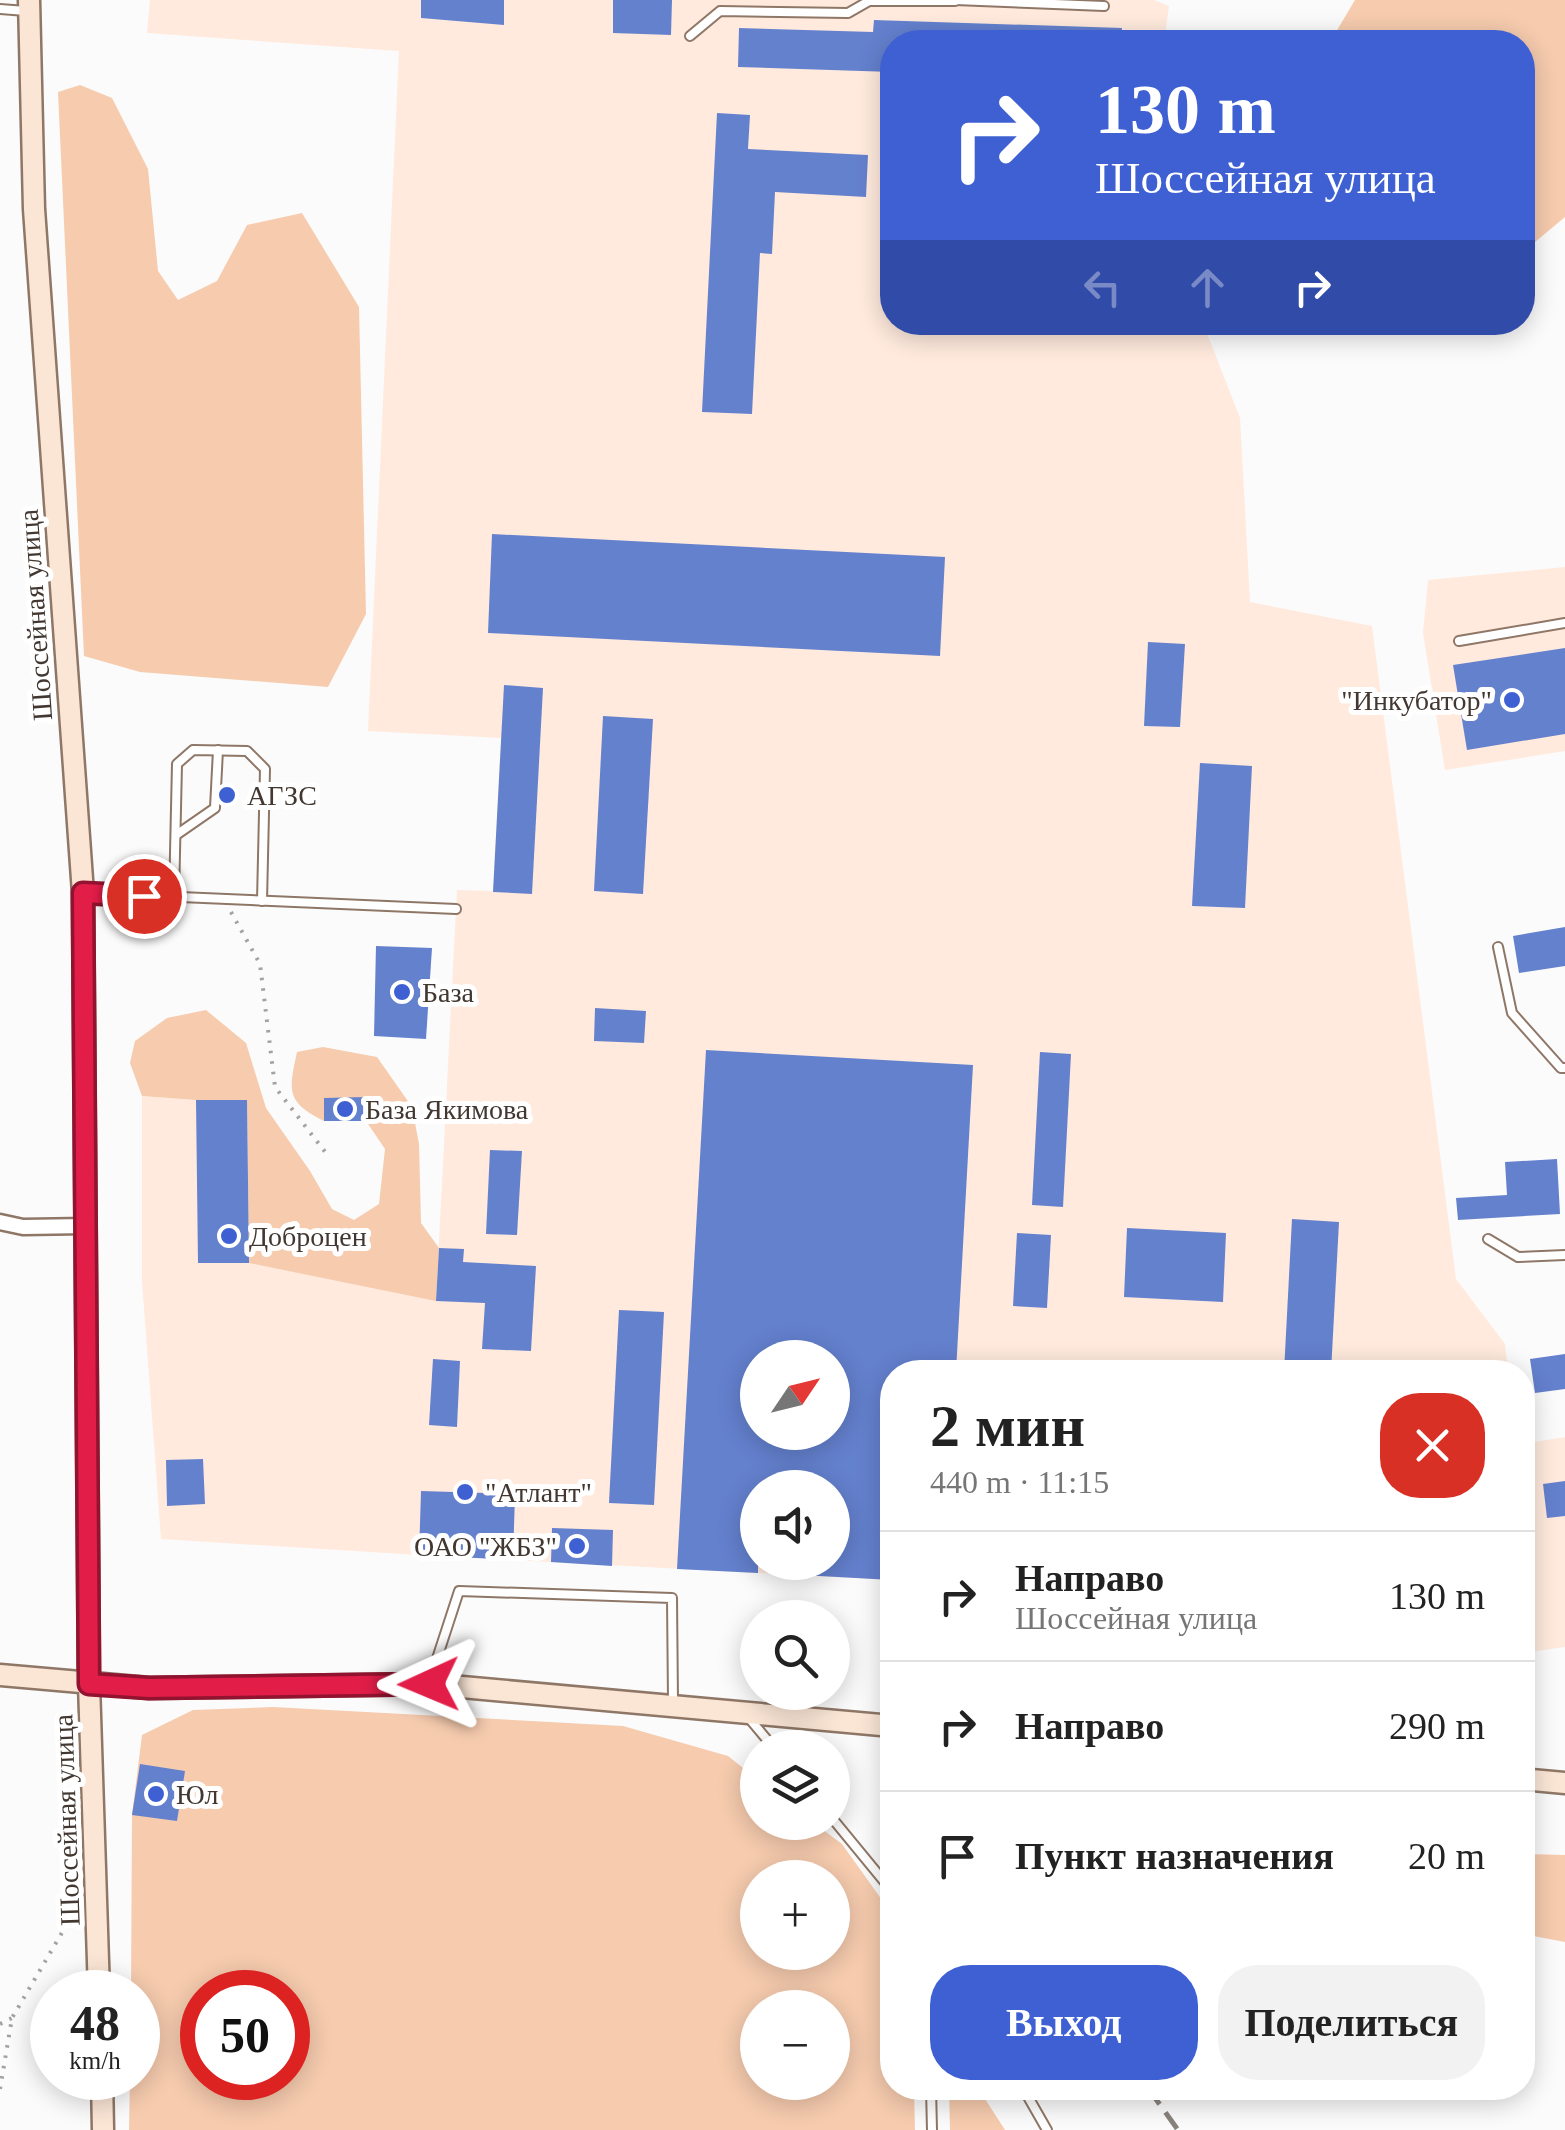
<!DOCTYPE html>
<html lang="ru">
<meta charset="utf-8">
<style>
body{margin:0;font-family:"Times New Roman",serif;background:#f2f2f2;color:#222;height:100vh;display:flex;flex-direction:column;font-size:38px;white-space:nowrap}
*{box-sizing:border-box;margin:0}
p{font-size:32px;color:#767676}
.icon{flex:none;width:55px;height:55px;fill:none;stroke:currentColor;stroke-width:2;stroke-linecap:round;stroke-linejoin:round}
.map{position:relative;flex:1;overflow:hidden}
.side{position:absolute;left:880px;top:1360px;width:655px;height:740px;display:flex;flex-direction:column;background:#fff;border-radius:40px;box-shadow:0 5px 25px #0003}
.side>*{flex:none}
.banner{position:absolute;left:880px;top:30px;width:655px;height:305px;border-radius:40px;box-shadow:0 5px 25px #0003;background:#3e60d2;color:#fff;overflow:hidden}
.needle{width:65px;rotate:55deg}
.tools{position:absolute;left:740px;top:1340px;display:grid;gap:20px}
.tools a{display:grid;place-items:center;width:110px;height:110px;border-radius:50%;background:#fff;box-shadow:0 5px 25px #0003;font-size:50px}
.speed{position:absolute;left:30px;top:1970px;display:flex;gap:20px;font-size:50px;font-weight:700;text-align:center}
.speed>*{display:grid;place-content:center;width:130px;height:130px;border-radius:50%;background:#fff;box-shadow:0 5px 25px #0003;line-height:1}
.speed small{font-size:25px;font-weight:400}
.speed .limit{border:15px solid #d22;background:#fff;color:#111}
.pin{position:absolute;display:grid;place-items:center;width:85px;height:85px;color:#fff;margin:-42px;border:5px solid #fff;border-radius:50%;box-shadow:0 2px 10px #0007}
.me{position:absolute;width:110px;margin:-55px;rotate:269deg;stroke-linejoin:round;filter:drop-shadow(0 0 8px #0008)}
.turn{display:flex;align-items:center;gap:35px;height:210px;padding:0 50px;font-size:45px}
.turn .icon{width:130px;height:130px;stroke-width:2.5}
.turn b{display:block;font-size:70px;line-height:85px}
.lanes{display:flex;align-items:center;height:95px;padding:0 50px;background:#0003;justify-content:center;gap:50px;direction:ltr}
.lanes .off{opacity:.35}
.round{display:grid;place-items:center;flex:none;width:105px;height:105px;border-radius:40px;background:#f2f2f2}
.summary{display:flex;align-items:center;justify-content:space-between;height:170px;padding:0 50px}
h1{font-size:60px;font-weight:700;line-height:75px}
.cta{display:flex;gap:20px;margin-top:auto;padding:20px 50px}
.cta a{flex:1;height:115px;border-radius:40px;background:#3e60d2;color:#fff;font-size:40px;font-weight:700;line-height:115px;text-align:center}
.cta a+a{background:#f2f2f2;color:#222}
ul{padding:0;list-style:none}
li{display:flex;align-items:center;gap:30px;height:130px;padding:0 50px;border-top:2px solid #e0e0e0}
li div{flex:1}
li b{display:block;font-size:38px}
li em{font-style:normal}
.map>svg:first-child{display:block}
.built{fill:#ffeadd;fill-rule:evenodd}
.green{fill:#f6cbae;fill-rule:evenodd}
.building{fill:#6481ce;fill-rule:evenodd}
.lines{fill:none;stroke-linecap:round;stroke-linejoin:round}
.lane-casing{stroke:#8f7767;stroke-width:12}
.street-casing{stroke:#8f7767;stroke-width:19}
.secondary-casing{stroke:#8f7767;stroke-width:25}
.path{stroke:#a5a19e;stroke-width:4;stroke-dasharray:2.5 8;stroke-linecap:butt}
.lane{stroke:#fff;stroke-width:8}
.street{stroke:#fff;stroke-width:14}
.secondary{stroke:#fbe6d6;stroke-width:20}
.rail{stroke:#89837e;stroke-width:5;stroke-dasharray:20 10;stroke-linecap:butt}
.route-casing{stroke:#92132f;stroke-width:25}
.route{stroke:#e11d48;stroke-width:18}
.poi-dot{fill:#3e60d2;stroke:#fff;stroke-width:4}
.labels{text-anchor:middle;stroke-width:10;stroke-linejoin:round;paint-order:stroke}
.street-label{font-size:28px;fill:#423831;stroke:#fff}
.poi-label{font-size:28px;fill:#423831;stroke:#fff;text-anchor:start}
</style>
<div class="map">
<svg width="1565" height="2130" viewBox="0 0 1565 2130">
<rect width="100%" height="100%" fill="#fbfbfb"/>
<g class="built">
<path d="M150 0H1154L1169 6 1164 42H892V322L1203 323 1240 418 1250 602 1372 626 1456 1279 1505 1344 1508 1372H892V1580L419 1555 161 1539 142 1281V1096L196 1100H247L249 1263 436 1300 457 890 493 891 501 738 368 731 399 51 147 33ZM758 1358H832V1432H758ZM758 1488H832V1562H758Z"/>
<polygon points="1565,567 1565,751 1445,770 1423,633 1428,580"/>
<polygon points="1565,1437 1565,1647 1523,1653 1523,1444"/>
</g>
<g class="green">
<polygon points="1355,0 1565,0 1565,217 1523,252 1522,42 1330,42"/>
<polygon points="80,85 112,98 148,169 158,271 178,300 217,281 247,225 302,213 359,307 366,614 328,687 140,672 84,656 58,92"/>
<path d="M206 1010 246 1043 266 1108 310 1171 332 1209 354 1220 379 1204 385 1149 366 1121V1098H324V1121C285 1102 289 1090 297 1052L323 1047 377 1057 412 1107 419 1144 421 1223 439 1248 436 1301 249 1263 247 1100H196L142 1096 130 1063 135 1041 167 1018Z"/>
<path d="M273 1707 623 1726 728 1756 757 1779 758 1822 814 1823 842 1844 892 1914V2088H914L915 2130H129L130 2078H138V1992H131L132 1815 142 1735 193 1710ZM758 1878H832V1952H758ZM202 1992H288V2078H202ZM758 2008H832V2082H758Z"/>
<polygon points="1522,1854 1565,1855 1565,1942 1523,1934"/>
<polygon points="949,2088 978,2088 1005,2130 950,2130"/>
</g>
<g class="building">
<polygon points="421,0 504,0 504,25 421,18"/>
<polygon points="613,0 672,0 671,35 613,33"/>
<polygon points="874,20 1122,28 1121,42 892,42 892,72 738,67 739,28 873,32"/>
<polygon points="717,113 750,115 748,149 868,155 866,197 775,192 772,254 760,253 752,414 702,412"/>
<polygon points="492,534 945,557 940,656 488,633"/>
<polygon points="1148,642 1185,644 1180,727 1144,726"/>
<polygon points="1565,648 1565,734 1467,750 1453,665"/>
<polygon points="504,685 543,688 532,894 493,892"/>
<polygon points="603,716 653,719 643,894 594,891"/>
<polygon points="1200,763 1252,766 1245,908 1192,906"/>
<polygon points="1565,927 1565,966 1519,973 1513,936"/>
<polygon points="376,946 432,948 426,1039 374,1036"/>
<polygon points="595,1008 646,1011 644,1043 594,1041"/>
<path d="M706 1050 973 1065 956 1372H892V1580L783 1574 784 1562H832V1488H758V1573L677 1569ZM758 1358H832V1432H758Z"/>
<polygon points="1040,1052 1071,1054 1063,1207 1032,1205"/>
<polygon points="366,1097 366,1121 324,1121 324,1098"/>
<polygon points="196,1100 247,1100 249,1263 198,1263"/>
<polygon points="490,1150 522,1151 517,1235 486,1234"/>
<polygon points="1557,1159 1560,1214 1458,1220 1456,1198 1507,1195 1505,1162"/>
<polygon points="1292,1219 1339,1222 1331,1372 1284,1372"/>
<polygon points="1127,1228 1226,1233 1223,1302 1124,1297"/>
<polygon points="1017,1233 1051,1235 1047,1308 1013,1306"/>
<polygon points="439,1248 464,1249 463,1262 536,1266 531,1351 482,1349 485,1303 436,1301"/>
<polygon points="619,1310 664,1312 654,1505 609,1503"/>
<polygon points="1565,1354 1565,1389 1535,1393 1530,1359"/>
<polygon points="433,1359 460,1361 457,1427 429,1425"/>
<polygon points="203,1459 205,1504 167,1506 166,1460"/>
<polygon points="1565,1481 1565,1516 1547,1518 1543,1484"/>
<polygon points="421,1491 515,1494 513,1560 419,1555"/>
<polygon points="552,1528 613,1530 612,1566 551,1562"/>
<polygon points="140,1764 185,1771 177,1821 132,1815"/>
</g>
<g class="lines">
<defs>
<g id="lane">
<polyline points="955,0 1104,6"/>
<polyline points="0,9 26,11"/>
<polyline points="690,36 720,11 848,13 869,1 955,1"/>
<polyline points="1459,641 1565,623"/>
<polyline points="176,835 215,808 218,750"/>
<polyline points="87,893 456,909"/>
<polyline points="174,897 177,764 193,750 247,751 265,769 262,901"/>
<polyline points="1498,947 1512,1013 1561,1068 1565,1068"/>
<polyline points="1488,1239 1518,1257 1565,1255"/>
<polyline points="430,1680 459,1591 672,1598 673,1702"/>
<polyline points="748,1717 774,1748"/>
<polyline points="832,1818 892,1891"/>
<polyline points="931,2088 932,2130"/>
<polyline points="1023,2088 1047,2130"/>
</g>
<polyline id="street" points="0,1222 23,1227 86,1226"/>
<g id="secondary">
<polyline points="29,0 34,209 83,893 89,1684 99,1992"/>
<polyline points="0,1675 149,1688 429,1684 892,1726"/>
<polyline points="1522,1779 1565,1783"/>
<polyline points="102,2078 103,2130"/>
</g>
</defs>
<use href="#lane" class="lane-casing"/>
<use href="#street" class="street-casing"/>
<use href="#secondary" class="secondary-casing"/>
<g class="path">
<polyline points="231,912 260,964 275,1087 329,1157"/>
<polyline points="0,2024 12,2018"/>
<polyline points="0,2089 12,2018 77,1907"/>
</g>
<use href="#lane" class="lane"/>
<use href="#street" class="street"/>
<use href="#secondary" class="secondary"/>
<polyline class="rail" points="1148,2088 1178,2130"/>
</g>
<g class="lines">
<defs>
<polyline id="route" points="144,896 83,893 89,1684 149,1688 429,1684"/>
</defs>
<use href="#route" class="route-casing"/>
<use href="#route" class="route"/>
</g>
<g class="poi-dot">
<circle cx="1512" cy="700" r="10"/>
<circle cx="227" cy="795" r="10"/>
<circle cx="402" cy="992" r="10"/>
<circle cx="345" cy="1109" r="10"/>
<circle cx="229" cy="1236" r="10"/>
<circle cx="465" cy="1492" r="10"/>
<circle cx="577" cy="1546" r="10"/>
<circle cx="156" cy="1794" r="10"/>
</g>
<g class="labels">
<g class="street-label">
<text transform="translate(35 615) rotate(-94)" y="10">Шоссейная улица</text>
<text transform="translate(66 1820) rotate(-92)" y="10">Шоссейная улица</text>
</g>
<g class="poi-label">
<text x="1492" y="710" text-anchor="end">"Инкубатор"</text>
<text x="247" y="805">АГЗС</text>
<text x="422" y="1002">База</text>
<text x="365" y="1119">База Якимова</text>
<text x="249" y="1246">Доброцен</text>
<text x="485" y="1502">"Атлант"</text>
<text x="557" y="1556" text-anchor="end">ОАО "ЖБЗ"</text>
<text x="176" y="1804">Юл</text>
</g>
</g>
</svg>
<div class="tools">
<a><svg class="needle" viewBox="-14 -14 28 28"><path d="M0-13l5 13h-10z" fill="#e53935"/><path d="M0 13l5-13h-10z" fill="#767676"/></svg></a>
<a><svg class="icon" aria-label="sound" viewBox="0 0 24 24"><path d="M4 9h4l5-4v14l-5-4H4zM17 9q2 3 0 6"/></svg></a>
<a><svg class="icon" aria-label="search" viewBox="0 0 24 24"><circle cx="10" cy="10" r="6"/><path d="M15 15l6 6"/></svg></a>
<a><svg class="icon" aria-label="layers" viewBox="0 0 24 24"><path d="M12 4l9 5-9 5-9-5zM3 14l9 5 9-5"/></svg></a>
<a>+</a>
<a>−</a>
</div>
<div class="speed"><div>48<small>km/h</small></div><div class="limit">50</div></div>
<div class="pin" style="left:144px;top:896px;background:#d93025"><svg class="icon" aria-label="arrive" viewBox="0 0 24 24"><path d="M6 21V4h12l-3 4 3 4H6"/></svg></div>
<svg class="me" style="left:429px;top:1684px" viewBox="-20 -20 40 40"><path d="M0-17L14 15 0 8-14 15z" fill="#e11d48" stroke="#fff" stroke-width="4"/></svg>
<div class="banner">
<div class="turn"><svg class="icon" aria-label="right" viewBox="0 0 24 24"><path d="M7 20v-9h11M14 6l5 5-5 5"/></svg><div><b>130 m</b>Шоссейная улица</div></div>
<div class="lanes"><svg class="icon off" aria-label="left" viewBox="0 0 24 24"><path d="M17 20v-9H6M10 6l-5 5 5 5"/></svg><svg class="icon off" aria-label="ahead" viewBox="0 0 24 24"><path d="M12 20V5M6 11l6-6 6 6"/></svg><svg class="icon" aria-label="right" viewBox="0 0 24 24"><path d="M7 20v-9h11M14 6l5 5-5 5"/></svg></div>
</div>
<section class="side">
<div class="summary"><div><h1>2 мин</h1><p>440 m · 11:15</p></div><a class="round" style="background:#d93025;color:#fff"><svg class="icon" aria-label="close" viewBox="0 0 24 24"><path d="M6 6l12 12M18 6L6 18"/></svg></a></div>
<ul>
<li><svg class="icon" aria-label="right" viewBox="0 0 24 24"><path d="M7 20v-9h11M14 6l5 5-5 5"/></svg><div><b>Направо</b><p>Шоссейная улица</p></div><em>130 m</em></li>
<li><svg class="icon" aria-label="right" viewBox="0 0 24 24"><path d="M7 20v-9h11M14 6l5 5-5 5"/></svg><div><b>Направо</b></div><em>290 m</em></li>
<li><svg class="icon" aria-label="arrive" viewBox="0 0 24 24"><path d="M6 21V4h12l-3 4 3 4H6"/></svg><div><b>Пункт назначения</b></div><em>20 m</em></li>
</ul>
<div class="cta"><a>Выход</a><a>Поделиться</a></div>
</section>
</div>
